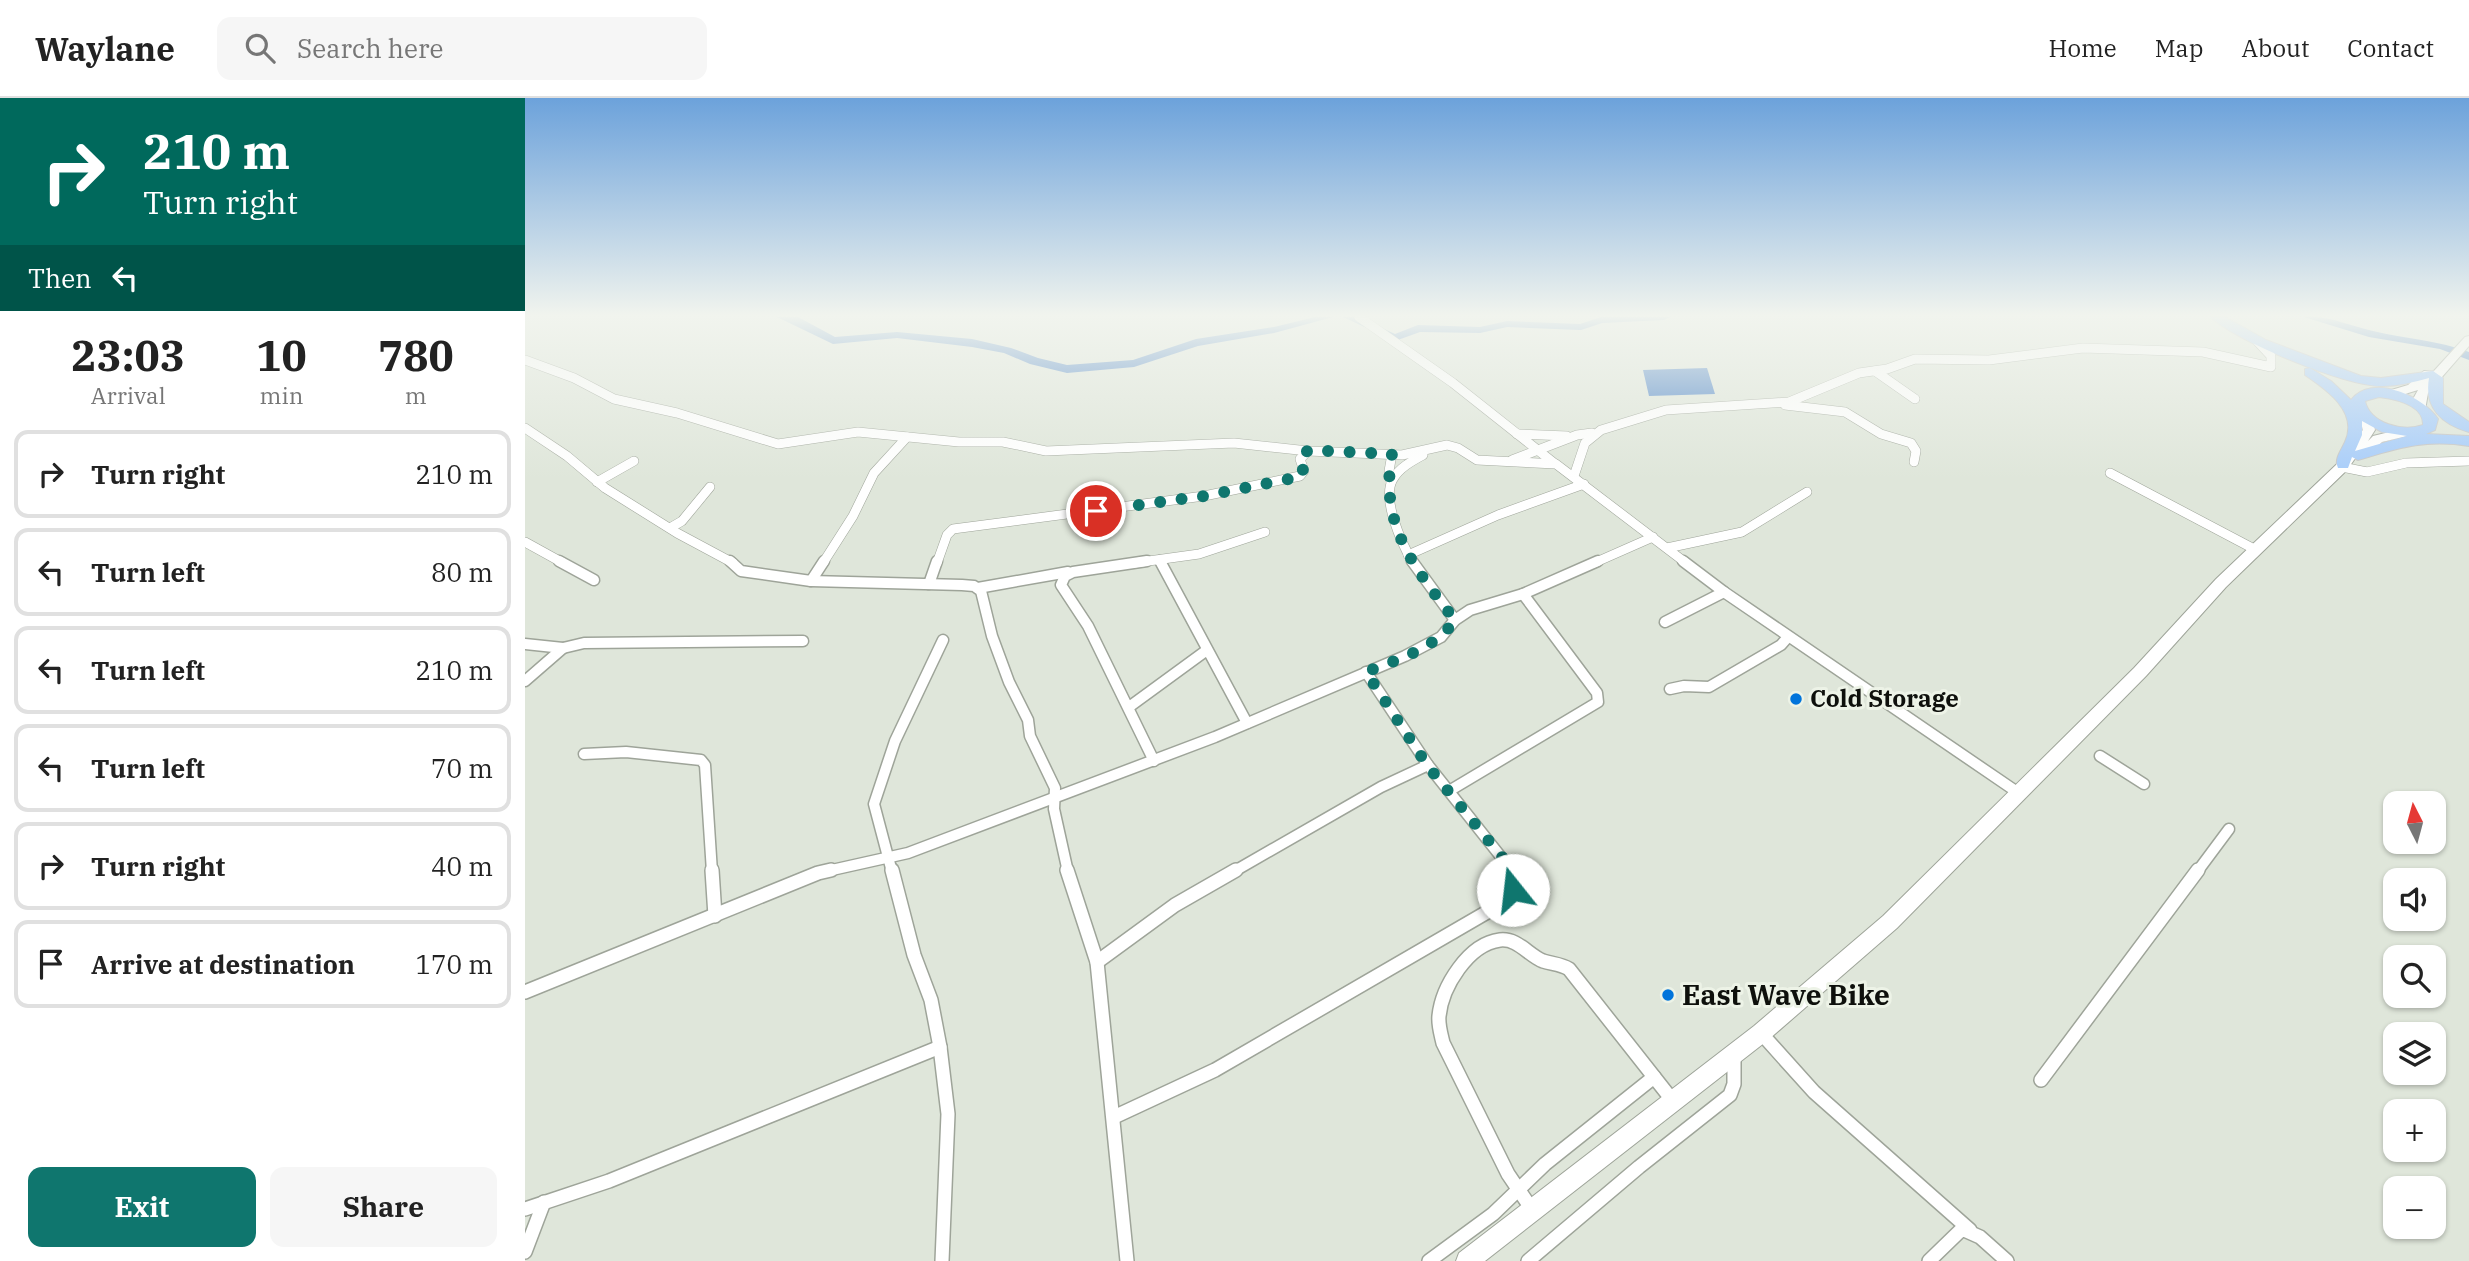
<!DOCTYPE html>
<meta charset="utf-8">
<style>
body{margin:0;font-family:"IBM Plex Serif",serif;background:#f6f6f6;color:#222;height:100vh;display:flex;flex-direction:column;font-size:26px;white-space:nowrap}
*{box-sizing:border-box;margin:0}
p{font-size:23px;color:#767676}
.icon{flex:none;width:38px;height:38px;fill:none;stroke:currentColor;stroke-width:2;stroke-linecap:round;stroke-linejoin:round}
.map{position:relative;flex:1;overflow:hidden}
.details{display:flex;flex-direction:column;background:#fff;width:525px}
.details>*{flex:none}
.hud{background:#00695c;color:#fff;overflow:hidden}
.needle{width:46px;rotate:354deg}
.fabs{position:absolute;left:1858px;top:693px;display:grid;gap:14px}
.fabs a{display:grid;place-items:center;width:63px;height:63px;border-radius:14px;background:#fff;box-shadow:0 2px 5px #0004;font-size:35px}
.pin{position:absolute;display:grid;place-items:center;width:60px;height:60px;color:#fff;margin:-30px;border:4px solid #fff;border-radius:50%;box-shadow:0 2px 7px #0007}
.me{position:absolute;width:77px;margin:-38px;rotate:344deg;stroke-linejoin:round;filter:drop-shadow(0 0 5px #0008)}
.turn{display:flex;align-items:center;gap:24px;height:147px;padding:0 28px;font-size:32px}
.turn .icon{width:91px;height:91px;stroke-width:2.5}
.turn b{display:block;font-size:49px;line-height:60px}
.then{display:flex;align-items:center;height:66px;padding:0 28px;background:#0003;gap:14px;font-size:26px}
.eta{display:flex;justify-content:space-evenly;align-items:center;height:119px;text-align:center}
.eta b{font-size:42px;font-weight:800;line-height:49px}
.cta{display:flex;gap:14px;margin-top:auto;padding:14px 28px}
.cta a{flex:1;height:80px;border-radius:14px;background:#0f766e;color:#fff;font-size:28px;font-weight:800;line-height:80px;text-align:center}
.cta a+a{background:#f6f6f6;color:#222}
ul{padding:0;list-style:none}
li{display:flex;align-items:center;gap:21px;height:88px;margin:0 14px 10px;padding:0 14px;border:4px solid #e0e0e0;border-radius:14px}
li div{flex:1}
li b{display:block;font-size:26px}
li em{font-style:normal}
header{display:flex;align-items:center;gap:42px;box-sizing:border-box;height:98px;padding:0 35px;background:#fff;border-bottom:2px solid #e0e0e0}
header strong{font-size:33px}
nav{display:flex;gap:38px;margin-inline-start:auto;font-size:24px}
.search{width:490px;height:63px;background:#f6f6f6;display:flex;align-items:center;gap:18px;box-sizing:border-box;padding:0 24px;border-radius:14px;color:#767676;font-size:26px}
main{display:flex;flex:1;min-height:0}
.map>svg:first-child{display:block}
.water{fill:#5388c8}
.lines{fill:none;stroke-linecap:round;stroke-linejoin:round}
.river{fill:#5388c8;fill-rule:evenodd}
.minor-far2-casing{stroke:#9ea499;stroke-width:10}
.minor-far1-casing{stroke:#9ea499;stroke-width:13}
.minor-casing{stroke:#9ea499;stroke-width:16}
.secondary-casing{stroke:#9ea499;stroke-width:2}
.primary-casing{stroke:#c5c6c5;stroke-width:2}
.minor-far2{stroke:#fff;stroke-width:9}
.minor-far1{stroke:#fff;stroke-width:10}
.minor{stroke:#fff;stroke-width:13}
.secondary{fill:#fff;fill-rule:evenodd}
.primary{fill:#a6ccfa;fill-rule:evenodd}
.route{stroke:#0f766e;stroke-width:12;stroke-dasharray:0 21.6}
.poi-dot{fill:#0174db;stroke:#edf3e7;stroke-width:2.5}
.labels{text-anchor:middle;stroke-width:6;stroke-linejoin:round;paint-order:stroke}
.poi-label{font-size:24px;font-weight:bold;fill:#0e100c;stroke:#edf3e7;text-anchor:start}
.near-poi-label{font-size:28px;font-weight:bold;fill:#0e100c;stroke:#edf3e7;text-anchor:start}
</style>
<header>
<strong>Waylane</strong>
<div class="search"><svg class="icon" aria-label="search" viewBox="0 0 24 24"><circle cx="10" cy="10" r="6"/><path d="M15 15l6 6"/></svg>Search here</div>
<nav><a>Home</a><a>Map</a><a>About</a><a>Contact</a></nav>
</header>
<main>
<section class="details">
<div class="hud">
<div class="turn"><svg class="icon" aria-label="right" viewBox="0 0 24 24"><path d="M7 20v-9h11M14 6l5 5-5 5"/></svg><div><b>210 m</b>Turn right</div></div>
<div class="then">Then<svg class="icon" aria-label="left" viewBox="0 0 24 24"><path d="M17 20v-9H6M10 6l-5 5 5 5"/></svg></div>
</div>
<div class="eta">
<div><b>23:03</b><p>Arrival</p></div>
<div><b>10</b><p>min</p></div>
<div><b>780</b><p>m</p></div>
</div>
<ul>
<li><svg class="icon" aria-label="right" viewBox="0 0 24 24"><path d="M7 20v-9h11M14 6l5 5-5 5"/></svg><div><b>Turn right</b></div><em>210 m</em></li>
<li><svg class="icon" aria-label="left" viewBox="0 0 24 24"><path d="M17 20v-9H6M10 6l-5 5 5 5"/></svg><div><b>Turn left</b></div><em>80 m</em></li>
<li><svg class="icon" aria-label="left" viewBox="0 0 24 24"><path d="M17 20v-9H6M10 6l-5 5 5 5"/></svg><div><b>Turn left</b></div><em>210 m</em></li>
<li><svg class="icon" aria-label="left" viewBox="0 0 24 24"><path d="M17 20v-9H6M10 6l-5 5 5 5"/></svg><div><b>Turn left</b></div><em>70 m</em></li>
<li><svg class="icon" aria-label="right" viewBox="0 0 24 24"><path d="M7 20v-9h11M14 6l5 5-5 5"/></svg><div><b>Turn right</b></div><em>40 m</em></li>
<li><svg class="icon" aria-label="arrive" viewBox="0 0 24 24"><path d="M6 21V4h12l-3 4 3 4H6"/></svg><div><b>Arrive at destination</b></div><em>170 m</em></li>
</ul>
<div class="cta"><a>Exit</a><a>Share</a></div>
</section>
<div class="map">
<svg width="1944" height="1163" viewBox="0 0 1944 1163">
<rect width="100%" height="100%" fill="#dfe6da"/>
<polygon class="water" points="1182,270 1190,296 1124,298 1118,272"/>
<g class="lines">
<g class="river">
<polygon points="252,219 273,219 310,239 372,234 447,241 486,250 513,260 542,267 608,262 671,241 749,229 790,219 808,219 749,235 673,248 609,269 542,275 505,266 479,255 447,249 372,240 308,246"/>
<polygon points="818,219 833,219 870,236 893,227 955,229 982,223 1055,226 1076,219 1145,219 1139,222 1077,225 1056,232 982,229 955,235 895,234 870,243"/>
<path d="M1779 219C1803 217 1825 228 1848 233 1881 241 1912 242 1944 254V262L1915 251 1844 239Z"/>
</g>
<defs>
<g id="minor-far2">
<polyline points="834,219 928,285 1029,365"/>
<polyline points="0,262 49,280 89,301 152,315 253,346 333,334 434,344 478,344 521,353 709,345 783,353 877,357 922,347 933,350 952,362 1031,366 1161,465"/>
<polyline points="1350,273 1390,301"/>
<polyline points="1260,307 1320,314 1356,336 1386,345 1391,353 1389,364"/>
<polyline points="0,330 42,358 80,390 152,435 208,465"/>
<polyline points="992,336 1042,338"/>
<polyline points="987,362 1052,337 1067,335"/>
<polyline points="1817,369 1842,374 1881,365 1944,363"/>
<polyline points="1585,375 1731,452"/>
<polyline points="1049,378 1060,345 1076,332 1141,312 1264,304 1334,275 1362,271 1390,261 1464,262 1558,250 1678,254 1746,269 1746,258 1733,244"/>
<polyline points="72,384 109,363"/>
<polyline points="866,384 864,373 867,356"/>
<polyline points="145,430 157,423 185,389"/>
<polyline points="0,444 38,465"/>
<polyline points="1142,450 1217,434 1282,394"/>
<polyline points="883,457 973,417 1059,386"/>
<polyline points="635,462 636,465"/>
<polyline points="298,465 328,418 349,375 382,339"/>
<polyline points="412,465 422,437 428,431 679,398 775,378 779,373 775,361 783,353"/>
<polyline points="609,465 674,456 740,434"/>
<path d="M888 465C877 446 856 401 868 381 874 370 887 363 898 357"/>
<polyline points="1069,465 1128,439"/>
</g>
<g id="minor-far1">
<polyline points="34,463 69,482"/>
<polyline points="205,463 216,473 286,483 437,487 449,488 456,493 467,538 484,584 503,622 505,638 530,690 529,711 543,774"/>
<polyline points="622,463 548,474 540,478 536,487 563,528 629,663"/>
<polyline points="635,463 722,625"/>
<polyline points="887,463 930,522"/>
<polyline points="1158,463 1199,494 1495,696"/>
<polyline points="286,483 299,463"/>
<polyline points="404,486 412,463"/>
<polyline points="453,490 543,474"/>
<polyline points="1140,524 1199,494"/>
<polyline points="0,546 38,550 59,545 278,543"/>
<polyline points="841,574 903,667 988,774"/>
<polyline points="0,583 38,550"/>
<polyline points="1145,591 1159,588 1184,589 1256,547 1263,539"/>
<polyline points="604,609 682,552"/>
<polyline points="59,656 101,654 176,662 180,667 187,774"/>
<polyline points="1575,658 1619,686"/>
<polyline points="924,693 1073,604 1072,595 998,496"/>
<polyline points="298,774 383,755 690,639 880,558 916,539 930,522 945,512 998,496 1073,463"/>
<polyline points="367,774 349,706 370,643 418,542"/>
<polyline points="708,774 856,689 903,667"/>
<polyline points="1672,774 1704,731"/>
</g>
<g id="minor">
<polyline points="187,772 190,818"/>
<polyline points="367,772 389,857 406,902 415,949 423,1016 417,1163"/>
<polyline points="542,772 572,864 602,1163"/>
<polyline points="572,864 650,807 711,772"/>
<polyline points="0,894 293,775 306,772"/>
<polyline points="1236,935 1289,994 1445,1132"/>
<polyline points="1516,982 1673,772"/>
<path d="M589 1019 690 972 964 813C979 802 993 792 988 772"/>
<polyline points="0,1111 84,1083 415,949"/>
<path d="M1008 1113 983 1076 918 945C916 936 913 927 914 918 917 889 943 846 975 842 993 840 1003 857 1018 863 1027 866 1036 866 1044 871L1148 1003"/>
<polyline points="0,1154 19,1104"/>
<polyline points="904,1163 968,1116 1020,1066 1129,979"/>
<polyline points="1003,1163 1114,1069 1205,997 1209,986 1209,955"/>
<polyline points="1404,1163 1437,1131 1455,1139 1482,1163"/>
</g>
<g id="secondary">
<polygon points="1944,238 1944,248 1903,295 1900,312 1892,312 1888,301 1893,292 1867,300 1863,299 1863,293 1883,287 1899,273 1908,274 1940,239"/>
<polygon points="1840,314 1846,318 1850,332 1843,343 1848,338 1881,330 1887,334 1886,337 1857,344 1840,359 1831,359 1822,372 1701,489 1621,578 1372,830 1243,942 960,1163 931,1163 934,1155 1229,928 1358,818 1609,570 1691,481 1812,366 1838,332 1834,318"/>
</g>
<g id="primary">
<path d="M1686 219H1700L1741 242 1836 278 1856 280 1908 273 1918 280V306L1944 324V334C1916 326 1899 309 1904 280 1889 284 1874 288 1857 288 1822 289 1710 243 1686 219Z"/>
<path d="M1785 270 1806 283 1826 302C1847 275 1898 298 1913 321L1910 332 1901 336 1944 338V348C1900 341 1874 350 1833 362L1827 359 1823 370H1813C1809 361 1816 353 1820 344 1834 314 1802 292 1780 277V271ZM1854 299C1870 301 1899 307 1898 327 1878 334 1845 326 1840 303ZM1837 323 1857 334 1882 338 1830 353 1837 337Z"/>
</g>
</defs>
<use href="#minor-far2" class="minor-far2-casing"/>
<use href="#minor-far1" class="minor-far1-casing"/>
<use href="#minor" class="minor-casing"/>
<use href="#secondary" class="secondary-casing"/>
<use href="#primary" class="primary-casing"/>
<use href="#minor-far2" class="minor-far2"/>
<use href="#minor-far1" class="minor-far1"/>
<use href="#minor" class="minor"/>
<use href="#secondary" class="secondary"/>
<use href="#primary" class="primary"/>
</g>
<linearGradient id="sky" x2="0" y2="1"><stop stop-color="#6ca2db"/><stop offset="0.57" stop-color="#f1f4ee"/><stop offset="1" stop-color="#f1f4ee" stop-opacity="0"/></linearGradient>
<rect width="1944" height="381" fill="url(#sky)"/>
<g class="lines">
<path class="route" d="M571 413 679 398 769 380 779 376 775 361 783 352 867 356C854 426 889 470 930 522 910 551 873 561 841 574L902 667 986 770 990 784 988 792"/>
</g>
<g class="poi-dot">
<circle cx="1271" cy="601" r="7"/>
<circle cx="1143" cy="897" r="7"/>
</g>
<g class="labels">
<g class="poi-label">
<text x="1285" y="609">Cold Storage</text>
</g>
<g class="near-poi-label">
<text x="1157" y="907">East Wave Bike</text>
</g>
</g>
</svg>
<div class="fabs">
<a><svg class="needle" viewBox="-14 -14 28 28"><path d="M0-13l5 13h-10z" fill="#e53935"/><path d="M0 13l5-13h-10z" fill="#767676"/></svg></a>
<a><svg class="icon" aria-label="sound" viewBox="0 0 24 24"><path d="M4 9h4l5-4v14l-5-4H4zM17 9q2 3 0 6"/></svg></a>
<a><svg class="icon" aria-label="search" viewBox="0 0 24 24"><circle cx="10" cy="10" r="6"/><path d="M15 15l6 6"/></svg></a>
<a><svg class="icon" aria-label="layers" viewBox="0 0 24 24"><path d="M12 4l9 5-9 5-9-5zM3 14l9 5 9-5"/></svg></a>
<a>+</a>
<a>−</a>
</div>
<div class="pin" style="left:571px;top:413px;background:#d93025"><svg class="icon" aria-label="arrive" viewBox="0 0 24 24"><path d="M6 21V4h12l-3 4 3 4H6"/></svg></div>
<svg class="me" style="left:988px;top:792px" viewBox="-20 -20 40 40"><circle r="19" fill="#fff"/><path d="M0-13L10 11 0 6-10 11z" fill="#0f766e"/></svg>
</div>
</main>
